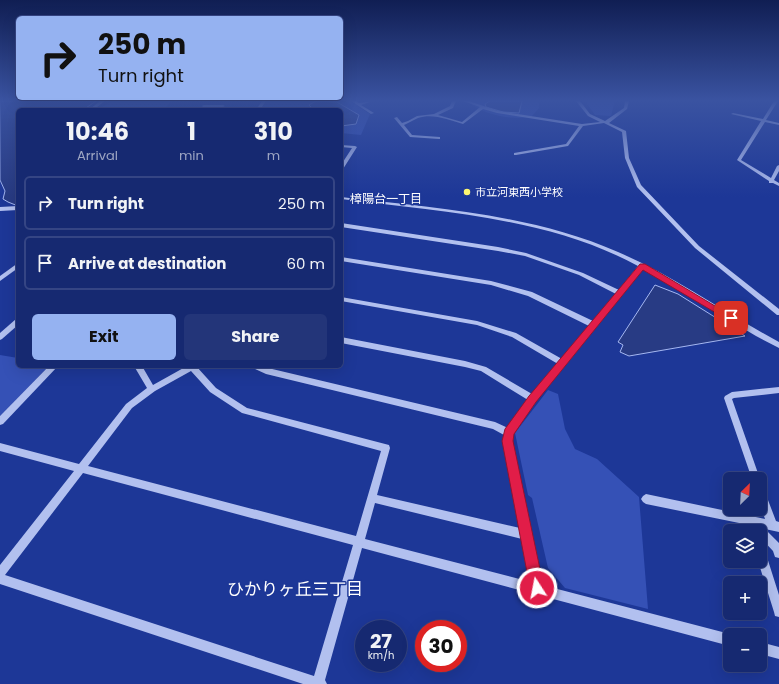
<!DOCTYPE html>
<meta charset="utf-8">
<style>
body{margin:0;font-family:Poppins,"Noto Sans JP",sans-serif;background:#233579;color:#f1f3f6;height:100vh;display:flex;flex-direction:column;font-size:15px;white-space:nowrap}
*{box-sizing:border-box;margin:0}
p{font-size:13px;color:#9ea6c3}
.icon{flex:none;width:22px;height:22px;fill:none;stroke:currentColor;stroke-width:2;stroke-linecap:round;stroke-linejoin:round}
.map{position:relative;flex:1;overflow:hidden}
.side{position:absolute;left:16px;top:108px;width:327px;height:260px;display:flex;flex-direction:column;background:#162971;border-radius:6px;box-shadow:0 4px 16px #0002,0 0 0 1px #354584}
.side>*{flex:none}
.guide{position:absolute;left:16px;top:16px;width:327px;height:84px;border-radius:6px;box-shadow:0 4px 16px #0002,0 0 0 1px #354584;background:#95b2f1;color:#111;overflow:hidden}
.needle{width:26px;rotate:24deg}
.controls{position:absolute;left:723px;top:472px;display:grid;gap:8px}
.controls a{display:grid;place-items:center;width:44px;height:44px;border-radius:6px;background:#162971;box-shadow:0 4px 16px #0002,0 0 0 1px #354584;font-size:20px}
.speed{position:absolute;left:355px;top:620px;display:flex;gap:8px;font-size:20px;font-weight:700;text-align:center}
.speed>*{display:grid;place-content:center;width:52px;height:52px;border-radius:50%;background:#162971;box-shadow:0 4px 16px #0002,0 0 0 1px #354584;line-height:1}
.speed small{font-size:10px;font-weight:400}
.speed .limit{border:6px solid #d22;background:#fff;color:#111}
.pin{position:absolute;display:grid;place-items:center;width:34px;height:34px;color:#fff;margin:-17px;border-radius:8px;box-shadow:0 2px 6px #0006}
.me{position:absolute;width:44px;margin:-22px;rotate:349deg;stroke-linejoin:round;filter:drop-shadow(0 0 3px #0008)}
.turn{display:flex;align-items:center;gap:14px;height:84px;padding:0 16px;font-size:18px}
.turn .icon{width:52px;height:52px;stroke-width:2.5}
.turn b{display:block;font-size:28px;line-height:34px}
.eta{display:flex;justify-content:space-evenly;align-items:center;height:68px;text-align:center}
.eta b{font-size:24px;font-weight:700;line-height:28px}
.primary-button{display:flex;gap:8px;margin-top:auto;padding:8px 16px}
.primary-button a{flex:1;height:46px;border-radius:6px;background:#95b2f1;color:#111;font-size:16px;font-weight:700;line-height:46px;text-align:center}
.primary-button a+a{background:#233579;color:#f1f3f6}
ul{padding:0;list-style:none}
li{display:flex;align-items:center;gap:12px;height:54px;margin:0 8px 6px;padding:0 8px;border:2px solid #354584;border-radius:6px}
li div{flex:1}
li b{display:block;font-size:15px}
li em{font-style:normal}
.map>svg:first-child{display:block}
.green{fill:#3551b6}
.water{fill:#283b84;stroke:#a5b7f1}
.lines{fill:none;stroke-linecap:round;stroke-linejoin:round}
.minor{fill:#b2c0ef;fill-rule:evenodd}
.route{fill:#e11d48;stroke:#92132f}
.poi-dot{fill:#fef671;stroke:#1d3797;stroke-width:1.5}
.labels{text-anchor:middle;stroke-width:3;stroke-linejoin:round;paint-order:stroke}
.far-poi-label{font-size:11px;fill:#fff;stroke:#1d3797;text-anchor:start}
.far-neighbourhood-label{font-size:12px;fill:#fff;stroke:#1d3797}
.near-neighbourhood-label{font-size:17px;fill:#fff;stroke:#1d3797}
</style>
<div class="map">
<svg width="779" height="684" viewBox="0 0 779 684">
<rect width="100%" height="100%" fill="#1d3797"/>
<g class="green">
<polygon points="112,101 172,101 163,110 108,110 102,107"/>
<polygon points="267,101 350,101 370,114 361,135 341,133 341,110 260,110"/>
<path d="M468 101H539V108L532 116C513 121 482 115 468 101Z"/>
<polygon points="585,101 615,101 611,116 595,115"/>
<polygon points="0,355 18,358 18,366 49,366 0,416"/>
<polygon points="548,390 558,394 565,429 575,449 597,459 639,497 648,609 565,588 548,568 532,498 528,495 515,433"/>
</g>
<g class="water">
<polygon points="0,101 96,101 83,110 18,110 18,206 8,202 3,199 5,191 0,180"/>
<polygon points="316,101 337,102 359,115 356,124 341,126 341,110 314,110 309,105"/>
<polygon points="490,101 522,101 519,113 503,112 486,107 485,104"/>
<polygon points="655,285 678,294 745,336 629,356 620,352 623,345 618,342"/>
</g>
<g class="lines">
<g class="minor">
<polygon points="100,101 105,101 93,110 89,110"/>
<polygon points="262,101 266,101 260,110 256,110"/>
<polygon points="351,101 356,101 359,103 373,101 361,105 374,113 371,114"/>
<path d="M452 101H456L453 108 438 115 462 122 480 107 463 101H469L498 111 582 124 600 122 588 116 576 101H580L590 114 605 121 624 108 625 101H629L627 109 609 123 626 131 629 158 641 185 699 246 779 309V315H777L695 248 637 187 625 158 622 132 604 123 583 126 568 146 516 155H514V153L566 144 579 126 497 113 483 109 463 124C449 120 433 113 418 118 413 120 409 123 404 125L412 135 440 137V139H439L410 137 394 118 397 117 402 123 408 121 417 116 434 114 450 106Z"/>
<polygon points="774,101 778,101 766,120 779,123 779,125 765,122 741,160 771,178 777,166 779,165 779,171 774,180 779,183 779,186 773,183 769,183 769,181 737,160 761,121 731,114 733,113 763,119"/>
<polygon points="204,105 223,105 225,106 223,107 203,107 202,106"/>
<polygon points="341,145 355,146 357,147 343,169 341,169 341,165 352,148 341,147"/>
<path d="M341 197C434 208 531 214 618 252 674 276 725 313 779 342V348L756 336 643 269 536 401 513 434 511 441 542 585 730 634 731 635H730V646L362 548 325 680 327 684H303L0 584V565L74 471 0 451V443L79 464 126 404 147 388 134 366H142L153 385 187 366H196L216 388 247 408 389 445 390 448 377 495 520 528 503 441 504 435 493 429 266 374 253 368 252 366H263L268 368 495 422 508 428 528 400 481 371 465 367 341 343V337L465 361 486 367 532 394 558 364 512 337 477 325 341 301V297L477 321 516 333 562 359 589 326 528 296 491 285 341 261V257L491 281 532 292 593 321 616 294 579 275 525 256 498 251 341 227V223L498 247 526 253 583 273 619 290 638 266C548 217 441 212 341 199ZM191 371 210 392 242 413 381 451 356 536 88 466 132 408 155 391ZM83 473 353 545 314 676 5 575ZM375 503 522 539 531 582 365 539Z"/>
<polygon points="18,206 18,210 0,211 0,207"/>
<polygon points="18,263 18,268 0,281 0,276"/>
<polygon points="16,319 18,319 18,325 2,339 0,340 0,333"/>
<polygon points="49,366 58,366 3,424 0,425 0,416"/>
<polygon points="779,387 779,393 734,398 732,399 760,479 760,480 760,479 752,479 724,398 725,396 732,392"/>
<polygon points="760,486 763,487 776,521 779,522 779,532 765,529 779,543 779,558 775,557 773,551 760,537 760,531 754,531 749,525 646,504 643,502 641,499 643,496 646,494 765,519 760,504"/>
<polygon points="760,546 764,547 765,551 779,595 779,617 775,616 774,612 758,561 760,561"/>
<polygon points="760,642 779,647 779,659 760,654"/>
</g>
</g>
<linearGradient id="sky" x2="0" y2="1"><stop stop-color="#101e53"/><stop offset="0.51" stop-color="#3a53a1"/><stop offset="1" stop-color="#3a53a1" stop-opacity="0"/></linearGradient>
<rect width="779" height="197" fill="url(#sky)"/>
<polygon class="route" points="640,264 645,264 735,318 731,321 728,320 643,270 536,402 514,434 513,441 544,588 542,593 537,595 532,593 530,588 502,441 505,429 529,396"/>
<circle class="poi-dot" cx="467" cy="192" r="4"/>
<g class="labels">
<g class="far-poi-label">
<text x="475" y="196">市立河東西小学校</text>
</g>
<g class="far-neighbourhood-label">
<text x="386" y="203">樟陽台一丁目</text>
</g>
<g class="near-neighbourhood-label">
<text x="295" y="595">ひかりヶ丘三丁目</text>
</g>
</g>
</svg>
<div class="controls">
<a><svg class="needle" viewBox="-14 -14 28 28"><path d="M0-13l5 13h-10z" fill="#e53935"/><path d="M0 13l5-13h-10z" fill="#9ea6c3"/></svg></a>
<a><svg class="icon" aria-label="layers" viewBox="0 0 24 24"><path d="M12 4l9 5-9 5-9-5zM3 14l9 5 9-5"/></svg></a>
<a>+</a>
<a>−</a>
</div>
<div class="speed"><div>27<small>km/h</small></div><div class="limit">30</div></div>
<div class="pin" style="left:731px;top:318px;background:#d93025"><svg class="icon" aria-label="arrive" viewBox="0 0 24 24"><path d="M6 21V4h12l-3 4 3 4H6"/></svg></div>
<svg class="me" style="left:537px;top:588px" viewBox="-20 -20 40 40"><circle r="17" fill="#e11d48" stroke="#fff" stroke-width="3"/><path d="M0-11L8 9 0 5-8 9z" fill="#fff"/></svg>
<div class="guide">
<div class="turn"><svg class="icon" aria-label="right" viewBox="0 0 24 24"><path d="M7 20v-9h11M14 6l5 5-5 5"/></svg><div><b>250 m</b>Turn right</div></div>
</div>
<section class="side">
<div class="eta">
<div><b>10:46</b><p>Arrival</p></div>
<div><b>1</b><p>min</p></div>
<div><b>310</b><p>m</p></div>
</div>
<ul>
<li><svg class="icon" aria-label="right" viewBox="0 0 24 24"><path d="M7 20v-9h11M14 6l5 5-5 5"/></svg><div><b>Turn right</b></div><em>250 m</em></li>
<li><svg class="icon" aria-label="arrive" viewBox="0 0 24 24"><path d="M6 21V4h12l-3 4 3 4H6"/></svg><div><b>Arrive at destination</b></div><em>60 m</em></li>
</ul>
<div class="primary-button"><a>Exit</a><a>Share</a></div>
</section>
</div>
